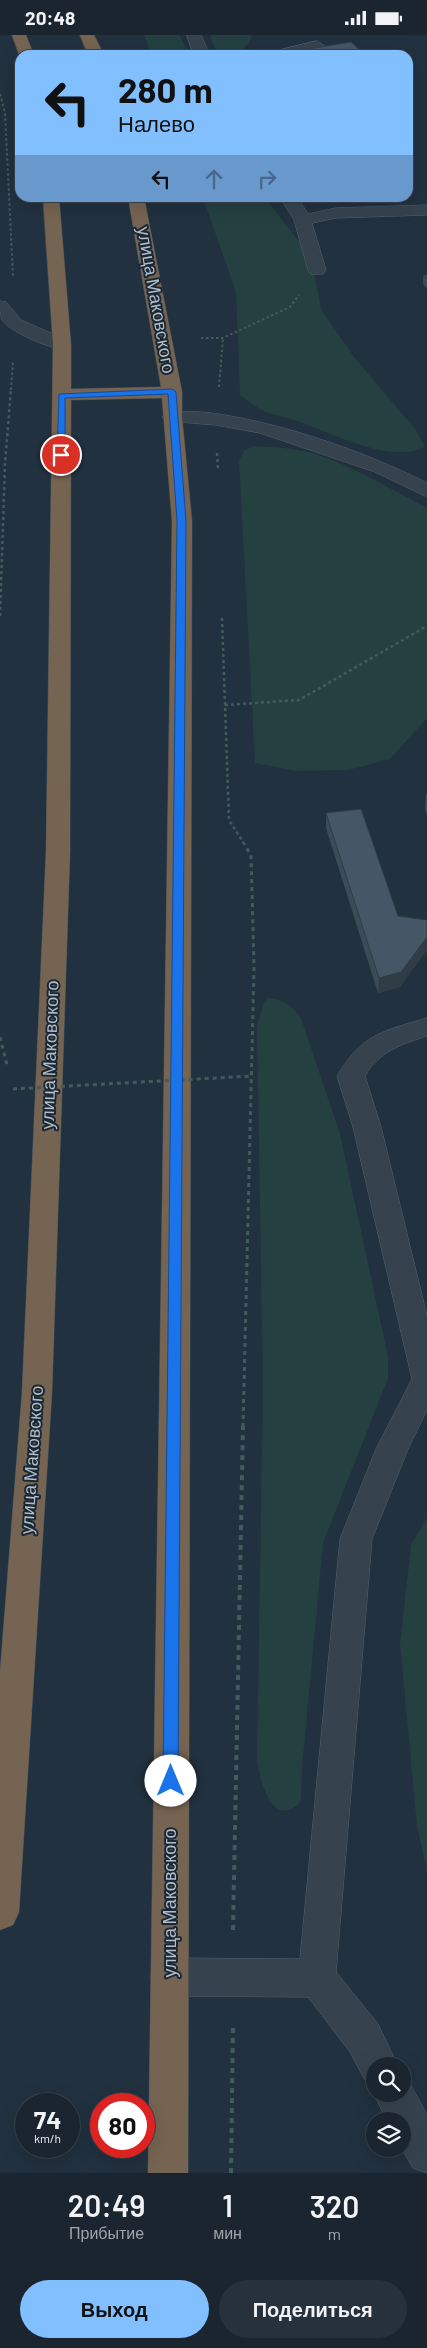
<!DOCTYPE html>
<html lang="ru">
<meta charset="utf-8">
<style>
body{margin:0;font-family:Barlow,sans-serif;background:#27313b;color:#f1f3f6;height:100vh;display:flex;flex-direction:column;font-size:19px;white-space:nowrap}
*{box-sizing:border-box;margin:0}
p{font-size:16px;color:#9fa5aa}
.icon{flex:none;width:28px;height:28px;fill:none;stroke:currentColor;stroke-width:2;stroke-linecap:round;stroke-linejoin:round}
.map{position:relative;height:2138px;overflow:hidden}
.sheet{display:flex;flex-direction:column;background:#1a252f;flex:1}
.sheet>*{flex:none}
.banner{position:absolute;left:15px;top:15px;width:398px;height:152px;border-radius:15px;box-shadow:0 5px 20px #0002,0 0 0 1px #38424b;background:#82bfff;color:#111;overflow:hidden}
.tools{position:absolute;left:366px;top:2022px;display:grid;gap:10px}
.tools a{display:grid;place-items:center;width:45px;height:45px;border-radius:50%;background:#1a252f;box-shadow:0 5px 20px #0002,0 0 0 1px #38424b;font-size:25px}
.speed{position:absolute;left:15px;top:2058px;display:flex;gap:10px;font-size:25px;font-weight:700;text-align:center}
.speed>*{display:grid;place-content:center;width:65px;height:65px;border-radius:50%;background:#1a252f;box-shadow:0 5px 20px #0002,0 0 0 1px #38424b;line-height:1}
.speed small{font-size:12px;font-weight:400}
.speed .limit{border:8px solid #d22;background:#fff;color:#111}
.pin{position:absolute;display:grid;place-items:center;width:42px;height:42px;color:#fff;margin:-21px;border:2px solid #fff;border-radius:50%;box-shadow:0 1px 5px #0007}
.me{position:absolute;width:55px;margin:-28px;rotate:0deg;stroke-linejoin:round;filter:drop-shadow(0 0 4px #0008)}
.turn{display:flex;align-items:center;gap:18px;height:105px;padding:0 20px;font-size:22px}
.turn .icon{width:65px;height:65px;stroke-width:2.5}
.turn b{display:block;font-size:35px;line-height:42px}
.lanes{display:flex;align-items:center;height:48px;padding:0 20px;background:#0003;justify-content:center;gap:25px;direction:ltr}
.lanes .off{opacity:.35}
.eta{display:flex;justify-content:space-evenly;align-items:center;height:85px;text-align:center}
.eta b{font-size:30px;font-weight:600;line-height:35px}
.cta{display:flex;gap:10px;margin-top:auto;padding:10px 20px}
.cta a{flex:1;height:58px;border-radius:30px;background:#82bfff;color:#111;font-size:20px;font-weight:600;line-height:58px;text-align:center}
.cta a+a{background:#27313b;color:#f1f3f6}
.status{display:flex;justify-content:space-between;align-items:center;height:35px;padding:0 25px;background:#1a252f;direction:ltr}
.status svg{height:14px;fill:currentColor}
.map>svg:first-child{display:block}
.green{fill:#244040}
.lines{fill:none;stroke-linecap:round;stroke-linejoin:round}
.lane-casing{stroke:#54616d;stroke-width:1}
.street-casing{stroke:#54616d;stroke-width:1}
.highway-casing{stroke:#414e5a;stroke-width:1}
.path-far3{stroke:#425c5c;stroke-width:2;stroke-dasharray:2.5 2.5;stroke-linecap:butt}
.path-far2{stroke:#425c5c;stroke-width:2.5;stroke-dasharray:3 3;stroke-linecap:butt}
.path-far1{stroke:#425c5c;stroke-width:3;stroke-dasharray:4 4;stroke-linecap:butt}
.path{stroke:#425c5c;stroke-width:4;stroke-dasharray:5 5;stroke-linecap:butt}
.lane{fill:#36434f;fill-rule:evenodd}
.street{fill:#36434f;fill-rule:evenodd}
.highway{fill:#766452;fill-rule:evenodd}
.path-bridge{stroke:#425c5c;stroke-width:3;stroke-dasharray:4 4;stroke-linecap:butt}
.wall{fill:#3b4b58}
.shaded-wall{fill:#303d47}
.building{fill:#455766;stroke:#303d47}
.route{fill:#1a73e8;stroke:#114b97}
.labels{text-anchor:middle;stroke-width:4;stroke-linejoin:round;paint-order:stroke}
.street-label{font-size:18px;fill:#b2beca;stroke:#1b2834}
</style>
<div class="status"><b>20:48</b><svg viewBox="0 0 49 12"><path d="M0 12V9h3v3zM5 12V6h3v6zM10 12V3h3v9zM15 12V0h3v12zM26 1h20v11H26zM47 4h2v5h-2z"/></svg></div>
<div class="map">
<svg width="427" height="2138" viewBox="0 0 427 2138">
<rect width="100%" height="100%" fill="#22313f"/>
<g class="green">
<polygon points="144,0 179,0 190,20 152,20"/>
<path d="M210 0H252C250 13 228 27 217 15 213 11 212 5 210 0Z"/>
<path d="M203 163H265L311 222 321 274 354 322 416 395 425 412C390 429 334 399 300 387 289 383 277 381 266 377 257 373 248 366 240 360L236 257Z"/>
<path d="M254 411C274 412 293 413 312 418 352 430 390 454 427 473V683L390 724 348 735 296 736 255 728 239 425 245 415Z"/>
<path d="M268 963C285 965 291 970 301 983L340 1099 388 1321V1343L323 1508 302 1733 301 1766C273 1797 260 1746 257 1725L263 1352 257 990 264 968Z"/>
<polygon points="427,1482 427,1836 417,1791 400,1609 411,1510"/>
</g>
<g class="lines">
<defs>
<g id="lane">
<polygon points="187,0 201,0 210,20 194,20"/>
<polygon points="317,6 325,11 322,14 297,20 268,20 271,17"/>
<polygon points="280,162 297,162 308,179 336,173 427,170 427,180 336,183 312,188 326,235 323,239 311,239 308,235 294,185"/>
<path d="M172 376C187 377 203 376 218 379 285 389 366 417 427 448V462L375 437 260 398 216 390 165 386 162 382 165 378Z"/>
<path d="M427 983V1001C402 1009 378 1017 365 1041L381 1092 427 1281V1375L408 1414 372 1504 336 1937 378 1989 398 2031H375V2049L365 2045 350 2017 308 1962 169 1961 156 1955 150 1942 156 1929 169 1923 300 1924 340 1504 376 1414 412 1344 353 1092 337 1041C362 999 383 996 427 983Z"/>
<polygon points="402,2043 408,2045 427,2080 427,2138 413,2133 402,2114 402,2086 387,2086 374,2059 402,2059"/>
</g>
<path id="street" d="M0 266 6 267 21 285 69 306 71 310 69 314C55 317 10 297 2 285 0 280 0 272 0 266Z"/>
<g id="highway">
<polygon points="12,0 26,0 34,20 20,20 20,22"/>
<polygon points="80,0 94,0 104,20 88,20"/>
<polygon points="43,162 59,162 71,310 71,354 161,352 128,162 144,162 182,357 182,382 192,486 188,2138 148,2138 172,486 162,363 71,365 70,817 52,1357 19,1877 13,1890 0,1895 0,1637 22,1357 46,817 53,310"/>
</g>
</defs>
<use href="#lane" class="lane-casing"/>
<use href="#street" class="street-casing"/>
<use href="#highway" class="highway-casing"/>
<g class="path-far3">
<polyline points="0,59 5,78 13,241"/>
<polyline points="201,303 223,303 290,272 299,260"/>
<polyline points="219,352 223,303"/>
<polyline points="11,355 13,327"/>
</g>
<g class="path-far2">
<polyline points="217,418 218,434"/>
<polyline points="0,581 5,429 11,354"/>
<polyline points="222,583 229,785 245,810"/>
<polyline points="225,670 299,665 427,591"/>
</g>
<g class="path-far1">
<polyline points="0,1002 7,1030"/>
<polyline points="243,1392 254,932 251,820 244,809"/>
</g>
<g class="path">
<polyline points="233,1895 243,1391"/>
<polyline points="231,2138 233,1989"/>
</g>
<use href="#lane" class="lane"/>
<use href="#street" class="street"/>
<use href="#highway" class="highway"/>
<polyline class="path-bridge" points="13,1054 252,1041"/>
</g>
<g class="wall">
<polygon points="314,13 364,20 314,20"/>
<polygon points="427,240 427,254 423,249 423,241"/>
<polygon points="426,759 427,759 427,780 425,774"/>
<polygon points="326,778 400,952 378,958 326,793"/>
</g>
<g class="shaded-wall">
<polygon points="412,114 410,137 408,137 408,115"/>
<polygon points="427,902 427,915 400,952 378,958 379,943"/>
</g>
<g class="building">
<polygon points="351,7 364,19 356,20 321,20 314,13"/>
<polygon points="408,109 412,114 408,115"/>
<polygon points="427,240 427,244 423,241"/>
<polygon points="361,774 398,881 427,885 427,902 401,937 379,943 326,778"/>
</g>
<polygon class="route" points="172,354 176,357 186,486 178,1746 176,1751 171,1753 165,1751 163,1746 177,486 168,359 65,363 65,420 61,422 57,420 59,359"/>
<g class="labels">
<g class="street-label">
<text transform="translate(156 265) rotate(80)" y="6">улица Маковского</text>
<text transform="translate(50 1020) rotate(-88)" y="6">улица Маковского</text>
<text transform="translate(32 1425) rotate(-86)" y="6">улица Маковского</text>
<text transform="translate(170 1868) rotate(-90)" y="6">улица Маковского</text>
</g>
</g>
</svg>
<div class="tools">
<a><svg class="icon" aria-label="search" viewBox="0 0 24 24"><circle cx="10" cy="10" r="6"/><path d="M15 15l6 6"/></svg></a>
<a><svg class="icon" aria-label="layers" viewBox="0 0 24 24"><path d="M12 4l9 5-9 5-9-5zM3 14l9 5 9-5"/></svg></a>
</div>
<div class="speed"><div>74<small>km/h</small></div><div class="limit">80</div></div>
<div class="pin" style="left:61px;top:420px;background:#d93025"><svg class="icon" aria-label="arrive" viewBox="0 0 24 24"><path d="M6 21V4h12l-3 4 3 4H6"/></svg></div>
<svg class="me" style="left:171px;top:1746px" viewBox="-20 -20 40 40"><circle r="19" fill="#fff"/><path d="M0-13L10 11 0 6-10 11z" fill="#1a73e8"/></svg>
<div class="banner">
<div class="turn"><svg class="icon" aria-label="left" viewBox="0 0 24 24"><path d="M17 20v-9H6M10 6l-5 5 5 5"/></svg><div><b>280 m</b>Налево</div></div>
<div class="lanes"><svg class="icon" aria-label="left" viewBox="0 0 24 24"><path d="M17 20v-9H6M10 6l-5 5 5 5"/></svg><svg class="icon off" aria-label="ahead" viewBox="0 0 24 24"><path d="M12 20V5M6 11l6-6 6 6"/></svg><svg class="icon off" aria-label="right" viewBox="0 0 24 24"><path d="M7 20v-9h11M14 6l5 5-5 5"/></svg></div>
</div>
</div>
<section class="sheet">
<div class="eta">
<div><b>20:49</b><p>Прибытие</p></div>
<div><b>1</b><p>мин</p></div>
<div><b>320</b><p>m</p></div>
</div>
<div class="cta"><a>Выход</a><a>Поделиться</a></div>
</section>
